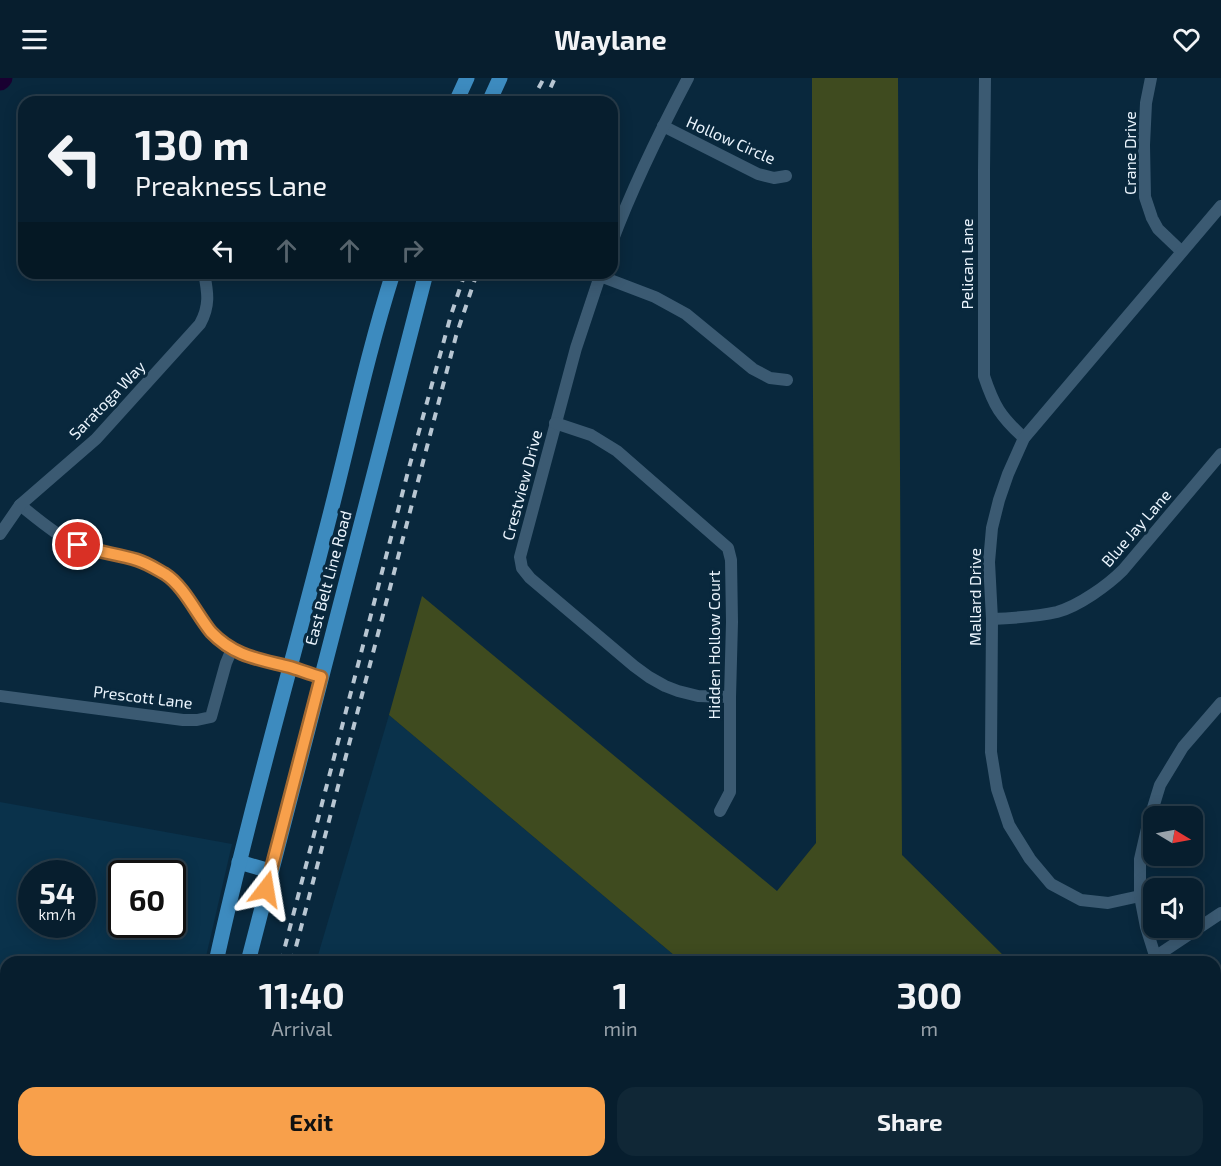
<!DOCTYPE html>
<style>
body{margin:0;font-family:"Exo 2",sans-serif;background:#102736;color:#f1f3f6;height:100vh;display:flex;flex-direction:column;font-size:22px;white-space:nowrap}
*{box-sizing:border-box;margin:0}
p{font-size:20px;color:#98a2aa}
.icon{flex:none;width:33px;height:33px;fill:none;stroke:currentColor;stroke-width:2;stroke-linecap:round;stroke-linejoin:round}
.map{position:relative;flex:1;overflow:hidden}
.drawer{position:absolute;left:0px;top:878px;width:1221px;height:212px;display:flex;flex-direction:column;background:#071e2e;border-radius:18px 18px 0 0;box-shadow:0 3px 15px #0003,0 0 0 2px #283c4a}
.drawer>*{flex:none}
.guide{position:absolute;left:18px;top:18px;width:600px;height:183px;border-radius:18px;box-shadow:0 3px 15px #0003,0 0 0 2px #283c4a;background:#071e2e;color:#f1f3f6;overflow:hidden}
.needle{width:39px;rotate:100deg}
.controls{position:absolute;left:1143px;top:728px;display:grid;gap:12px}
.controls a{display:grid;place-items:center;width:60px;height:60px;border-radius:12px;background:#071e2e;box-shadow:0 3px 15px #0003,0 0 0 2px #283c4a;font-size:30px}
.speed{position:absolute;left:18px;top:782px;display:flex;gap:12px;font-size:30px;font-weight:700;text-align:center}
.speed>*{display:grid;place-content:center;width:78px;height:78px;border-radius:50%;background:#071e2e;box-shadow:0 3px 15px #0003,0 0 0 2px #283c4a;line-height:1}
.speed small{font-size:15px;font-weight:400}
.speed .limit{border:3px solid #111;border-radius:9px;background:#fff;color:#111}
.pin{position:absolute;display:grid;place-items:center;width:51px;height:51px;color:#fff;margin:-26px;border:3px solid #fff;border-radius:50%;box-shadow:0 2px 6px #0007}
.me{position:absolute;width:66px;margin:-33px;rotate:14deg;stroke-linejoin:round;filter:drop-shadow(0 0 4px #0008)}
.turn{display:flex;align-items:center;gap:21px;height:126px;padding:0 18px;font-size:27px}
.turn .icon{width:78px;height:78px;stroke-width:2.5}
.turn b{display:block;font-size:42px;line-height:51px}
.lanes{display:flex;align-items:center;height:57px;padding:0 18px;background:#0003;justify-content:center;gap:30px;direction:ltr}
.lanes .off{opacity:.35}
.eta{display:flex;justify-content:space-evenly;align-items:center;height:102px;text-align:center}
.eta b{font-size:36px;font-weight:700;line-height:42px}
.cta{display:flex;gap:12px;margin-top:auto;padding:12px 18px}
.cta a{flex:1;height:69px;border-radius:18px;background:#f8a04b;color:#111;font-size:24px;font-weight:700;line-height:69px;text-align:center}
.cta a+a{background:#102736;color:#f1f3f6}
header{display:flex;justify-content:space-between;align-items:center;height:78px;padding:0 18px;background:#071e2e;font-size:27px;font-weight:700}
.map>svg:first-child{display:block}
.built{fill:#0a324b;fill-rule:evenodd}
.green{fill:#3f4b1f}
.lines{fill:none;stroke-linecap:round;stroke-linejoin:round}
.river{stroke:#190031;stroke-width:21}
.minor{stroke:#3b5a72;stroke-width:12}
.major{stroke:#3d8bbf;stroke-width:15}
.rail{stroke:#b8c6d2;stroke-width:4;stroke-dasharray:8 8;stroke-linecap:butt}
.route-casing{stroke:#a16831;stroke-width:15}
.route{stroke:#f8a04b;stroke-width:10}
.labels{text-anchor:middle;stroke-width:6;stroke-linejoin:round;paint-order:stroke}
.street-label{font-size:16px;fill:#eaf4fd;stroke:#09283d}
</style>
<header><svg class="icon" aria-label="menu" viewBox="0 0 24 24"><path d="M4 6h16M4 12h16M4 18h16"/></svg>Waylane<svg class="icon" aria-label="heart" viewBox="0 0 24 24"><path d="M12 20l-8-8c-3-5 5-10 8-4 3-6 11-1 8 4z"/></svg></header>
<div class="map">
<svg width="1221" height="1088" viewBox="0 0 1221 1088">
<rect width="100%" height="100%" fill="#09283d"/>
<g class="built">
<polygon points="389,637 681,883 316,884"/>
<path d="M0 724 232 766 205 883 6 884V936L0 935ZM32 795H82V846H32ZM122 795H172V846H122Z"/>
<polygon points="0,997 6,998 6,1083 142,1083 141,1088 0,1088"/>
<polygon points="271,1083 399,1083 419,1088 270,1088"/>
<polygon points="577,1083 914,1083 920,1088 583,1088"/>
</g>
<g class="green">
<polygon points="812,0 898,0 902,777 1009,883 681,883 389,637 422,518 777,813 816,765 812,169"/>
<polygon points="914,1083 1209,1083 1215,1088 920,1088"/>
</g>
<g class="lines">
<polyline class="river" points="0,2 2,0"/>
<g class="minor">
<path d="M985 0 984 92V298C994 328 1000 338 1024 360"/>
<polyline points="1151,0 1146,25 1144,67 1145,119 1152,140 1158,151 1181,173"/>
<polyline points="663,48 758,96 774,100 786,98"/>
<path d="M612 164C633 108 660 53 688 0"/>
<polyline points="601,195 576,270 520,479 522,490 530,500 634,588 649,599 665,608 678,613 698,618 730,619"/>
<polyline points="600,198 655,219 686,236 753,291 770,300 787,302"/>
<polyline points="555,345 591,357 617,373 728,470 731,482 732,544 730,619 730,714 720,733"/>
<path d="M20 427C41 444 63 463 89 471 111 478 133 477 155 490 160 493 166 496 170 500 187 516 196 538 212 554 235 579 259 581 290 589 300 592 310 596 321 599"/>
<path d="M0 456 20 427 96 361 200 246C210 228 208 215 204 195"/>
<path d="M992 541C1014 540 1036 539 1057 534 1079 528 1108 507 1123 492L1221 376"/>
<polyline points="0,618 183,642 197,642 211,639 226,585 232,571"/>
<polyline points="1140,818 1108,825 1081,822 1051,806 1030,781 1009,747 997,711 991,674 992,541 989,484 992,450 999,422 1008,396 1024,360 1221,128"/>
<polyline points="1155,879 1221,835"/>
<polyline points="1157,884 1146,849 1140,818 1140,781 1148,746 1160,707 1183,669 1221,625"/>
<polyline points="1215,966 1221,972"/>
<polyline points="679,1088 681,1083"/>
</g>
<g class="major">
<polyline points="456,24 467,0"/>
<polyline points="489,24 500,0"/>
<polyline points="239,784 270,793"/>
<path d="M216 884C247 743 287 604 323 464 347 374 365 283 393 195"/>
<polyline points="248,884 426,195"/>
<polyline points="0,954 6,955"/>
<polyline points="0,985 6,986"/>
<polyline points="462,1083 475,1088"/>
<polyline points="536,1083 544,1088"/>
<polyline points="168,1088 170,1083"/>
<polyline points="195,1088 197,1083"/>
</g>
<g class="rail">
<polyline points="531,24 544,0"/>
<polyline points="544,24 555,0"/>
<polyline points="281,884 410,386 451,237 465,195"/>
<polyline points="292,884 456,258 477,195"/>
<polyline points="227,1088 228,1083"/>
<polyline points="238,1088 239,1083"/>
</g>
</g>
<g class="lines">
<defs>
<path id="route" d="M78 467C97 474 117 476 137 482 147 485 156 491 165 496 184 508 197 537 211 554 235 579 259 581 290 589 300 592 310 596 321 599L266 811"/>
</defs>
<use href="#route" class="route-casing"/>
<use href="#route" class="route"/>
</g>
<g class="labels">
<g class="street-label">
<text transform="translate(731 62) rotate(24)" y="6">Hollow Circle</text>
<text transform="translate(1130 75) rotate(-90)" y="6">Crane Drive</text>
<text transform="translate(967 186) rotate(-90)" y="6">Pelican Lane</text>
<text transform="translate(107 322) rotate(-46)" y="6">Saratoga Way</text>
<text transform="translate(522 407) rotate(-75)" y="6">Crestview Drive</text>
<text transform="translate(1136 450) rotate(-49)" y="6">Blue Jay Lane</text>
<text transform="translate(328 500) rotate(-75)" y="6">East Belt Line Road</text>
<text transform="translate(975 519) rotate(-90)" y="6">Mallard Drive</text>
<text transform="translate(714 567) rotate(-90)" y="6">Hidden Hollow Court</text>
<text transform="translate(143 619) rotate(7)" y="6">Prescott Lane</text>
</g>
</g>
</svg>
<div class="controls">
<a><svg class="needle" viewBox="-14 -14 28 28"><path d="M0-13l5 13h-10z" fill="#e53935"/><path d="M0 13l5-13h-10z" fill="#98a2aa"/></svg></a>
<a><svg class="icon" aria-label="sound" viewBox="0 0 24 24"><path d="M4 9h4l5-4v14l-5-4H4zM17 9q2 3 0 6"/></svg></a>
</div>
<div class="speed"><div>54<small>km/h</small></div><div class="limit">60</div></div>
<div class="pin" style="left:78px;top:467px;background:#d93025"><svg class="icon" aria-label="arrive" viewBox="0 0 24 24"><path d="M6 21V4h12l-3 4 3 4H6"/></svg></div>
<svg class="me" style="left:266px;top:811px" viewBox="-20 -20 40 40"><path d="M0-17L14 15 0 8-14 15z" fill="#f8a04b" stroke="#fff" stroke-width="4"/></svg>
<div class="guide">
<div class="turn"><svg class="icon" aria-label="left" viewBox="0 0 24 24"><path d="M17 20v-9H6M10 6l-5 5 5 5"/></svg><div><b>130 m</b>Preakness Lane</div></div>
<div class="lanes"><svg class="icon" aria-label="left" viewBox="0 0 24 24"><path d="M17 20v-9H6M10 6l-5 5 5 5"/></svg><svg class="icon off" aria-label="ahead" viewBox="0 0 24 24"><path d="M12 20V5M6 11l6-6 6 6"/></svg><svg class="icon off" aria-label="ahead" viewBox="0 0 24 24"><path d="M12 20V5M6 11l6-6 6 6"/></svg><svg class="icon off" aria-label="right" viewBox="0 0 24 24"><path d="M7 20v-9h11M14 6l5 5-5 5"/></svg></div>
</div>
<section class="drawer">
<div class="eta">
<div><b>11:40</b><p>Arrival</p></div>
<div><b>1</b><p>min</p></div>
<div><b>300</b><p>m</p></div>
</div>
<div class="cta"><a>Exit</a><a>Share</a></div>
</section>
</div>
